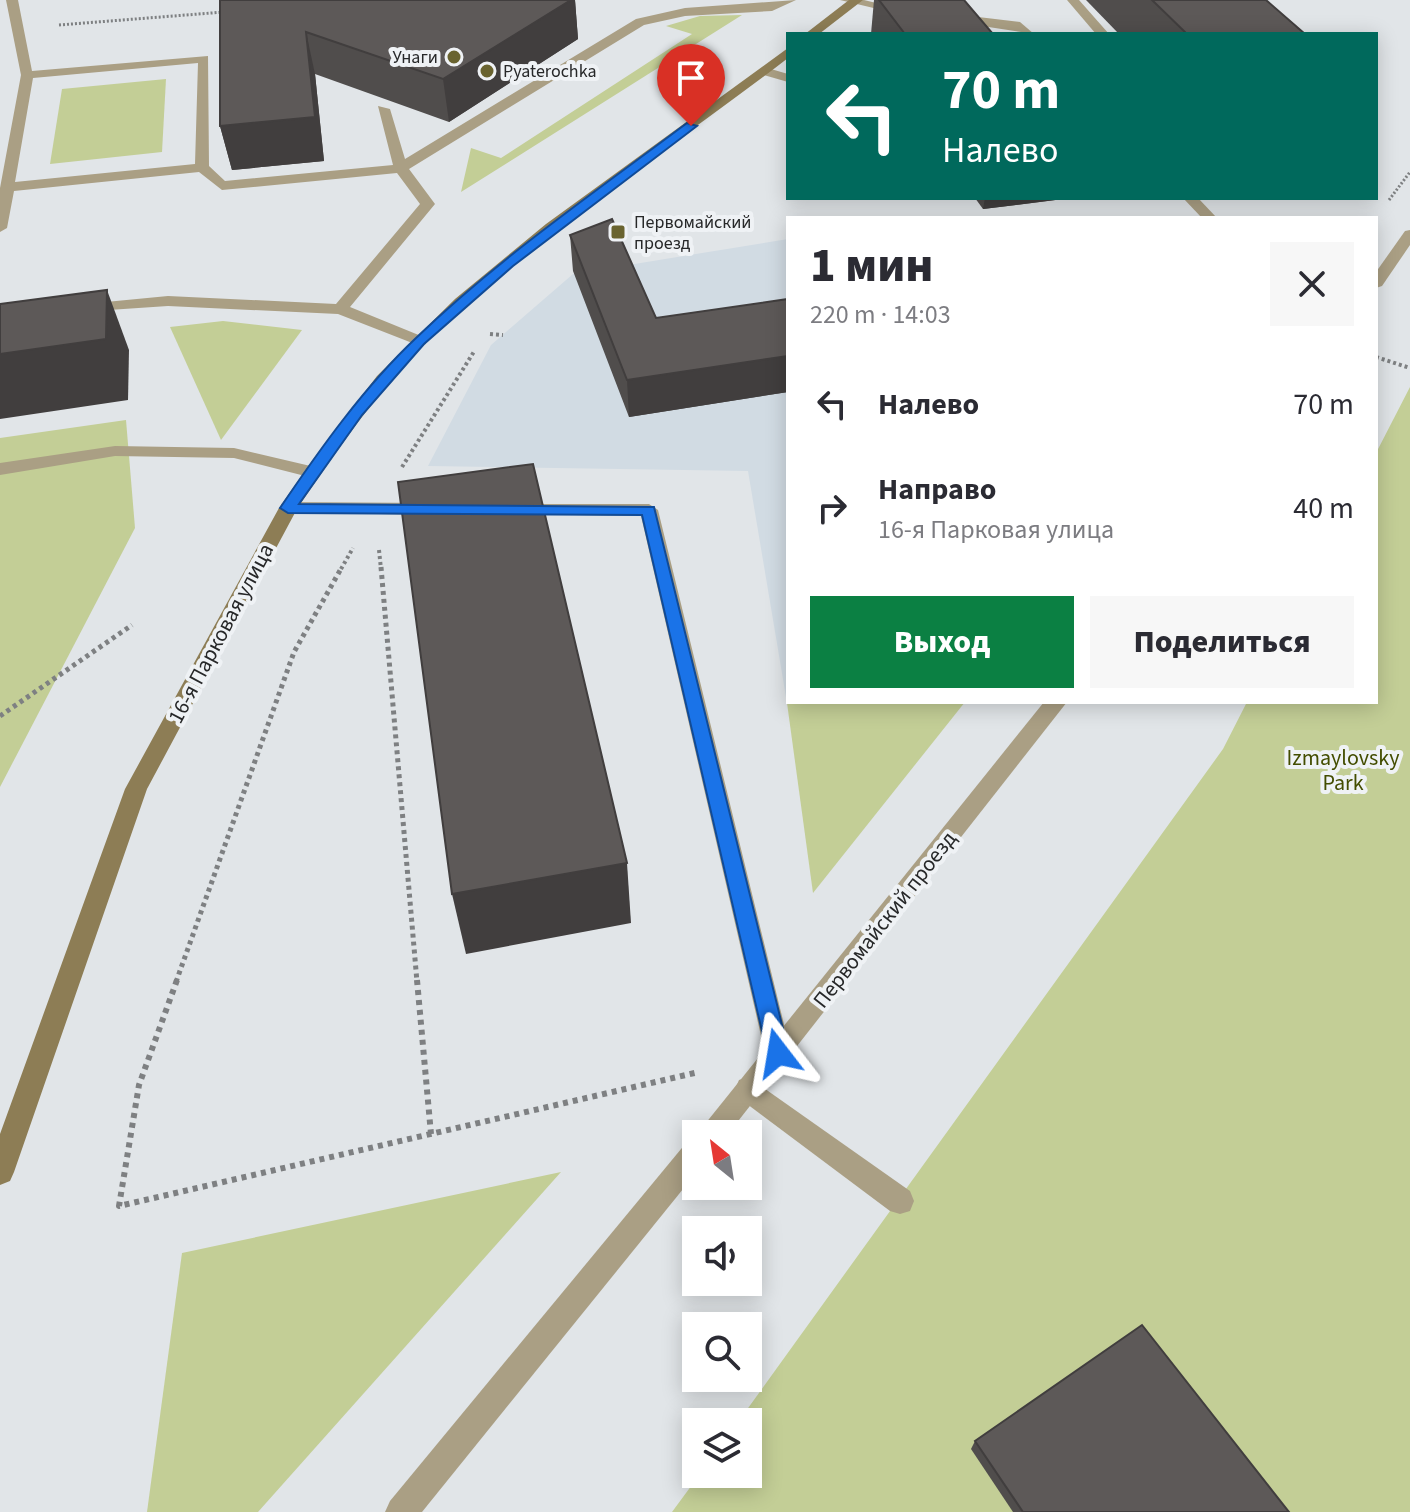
<!DOCTYPE html>
<html lang="ru">
<meta charset="utf-8">
<style>
body{margin:0;font-family:"Source Sans 3",sans-serif;background:#f7f7f7;color:#2b2b33;height:100vh;display:flex;flex-direction:column;font-size:30px;white-space:nowrap}
*{box-sizing:border-box;margin:0}
p{font-size:26px;color:#7c7c81}
.icon{flex:none;width:44px;height:44px;fill:none;stroke:currentColor;stroke-width:2;stroke-linecap:round;stroke-linejoin:round}
.map{position:relative;flex:1;overflow:hidden}
.details{position:absolute;left:786px;top:216px;width:592px;height:488px;display:flex;flex-direction:column;background:#fff;border-radius:0px;box-shadow:0 4px 20px #0003}
.details>*{flex:none}
.banner{position:absolute;left:786px;top:32px;width:592px;height:168px;border-radius:0px;box-shadow:0 4px 20px #0003;background:#00695c;color:#fff;overflow:hidden}
.needle{width:52px;rotate:330deg}
.tools{position:absolute;left:682px;top:1120px;display:grid;gap:16px}
.tools a{display:grid;place-items:center;width:80px;height:80px;border-radius:0px;background:#fff;box-shadow:0 4px 20px #0003;font-size:40px}
.pin{position:absolute;display:grid;place-items:center;width:68px;height:68px;color:#fff;margin:-82px -34px;border-radius:50% 50% 50% 0;rotate:-45deg;box-shadow:0 0 8px #0007}
.pin .icon{rotate:45deg}
.me{position:absolute;width:88px;margin:-44px;rotate:346deg;stroke-linejoin:round;filter:drop-shadow(0 0 6px #0008)}
.turn{display:flex;align-items:center;gap:28px;height:168px;padding:0 24px;font-size:36px}
.turn .icon{width:104px;height:104px;stroke-width:2.5}
.turn b{display:block;font-size:56px;line-height:68px}
.round{display:grid;place-items:center;flex:none;width:84px;height:84px;border-radius:0px;background:#f7f7f7}
.head{display:flex;align-items:center;justify-content:space-between;height:136px;padding:0 24px}
h1{font-size:48px;font-weight:800;line-height:60px}
.button{display:flex;gap:16px;margin-top:auto;padding:16px 24px}
.button a{flex:1;height:92px;border-radius:0px;background:#0b8043;color:#fff;font-size:32px;font-weight:800;line-height:92px;text-align:center}
.button a+a{background:#f7f7f7;color:#2b2b33}
ul{padding:0;list-style:none}
li{display:flex;align-items:center;gap:24px;height:104px;padding:0 24px}
li div{flex:1}
li b{display:block;font-size:30px}
li em{font-style:normal}
.map>svg:first-child{display:block}
.built{fill:#d1dbe3}
.green{fill:#c3ce96}
.lines{fill:none;stroke-linecap:round;stroke-linejoin:round}
.path-far3{stroke:#7e8082;stroke-width:3;stroke-dasharray:2 2;stroke-linecap:butt}
.path-far2{stroke:#7e8082;stroke-width:4;stroke-dasharray:3 3;stroke-linecap:butt}
.path-far1{stroke:#7e8082;stroke-width:5;stroke-dasharray:4 4;stroke-linecap:butt}
.path{stroke:#7e8082;stroke-width:6;stroke-dasharray:5 5;stroke-linecap:butt}
.service{fill:#aa9f84;fill-rule:evenodd}
.minor{fill:#aa9f84;fill-rule:evenodd}
.secondary{fill:#8d7d55;fill-rule:evenodd}
.wall{fill:#504d4c}
.shaded-wall{fill:#413e3e}
.building{fill:#5d5958;stroke:#413e3e;stroke-width:2}
.route{fill:#1a73e8;stroke:#114b97;stroke-width:2}
.poi-dot{fill:#69632f;stroke:#eff2f5;stroke-width:3}
.labels{text-anchor:middle;stroke-width:8;stroke-linejoin:round;paint-order:stroke}
.far-poi-label{font-size:18px;fill:#272829;stroke:#eff2f5;text-anchor:start}
.street-label{font-size:22px;fill:#272829;stroke:#eff2f5}
.park-label{font-size:22px;fill:#434d00;stroke:#eff2f5}
</style>
<div class="map">
<svg width="1410" height="1512" viewBox="0 0 1410 1512">
<rect width="100%" height="100%" fill="#e1e5e8"/>
<polygon class="built" points="788,239 788,702 813,702 787,703 748,471 428,466 491,345 573,274"/>
<g class="green">
<polygon points="742,15 461,192 471,148 501,158 692,34 666,26 700,16"/>
<polygon points="166,79 162,152 50,164 62,89"/>
<polygon points="223,321 302,330 221,440 170,327"/>
<polygon points="1410,387 1410,1512 672,1512 700,1474 748,1474 748,1422 738,1422 1223,749 1247,702 1376,702 1376,453"/>
<polygon points="126,420 135,528 0,787 0,438"/>
<polygon points="965,702 813,893 787,703"/>
<polygon points="561,1172 258,1512 147,1512 182,1253"/>
</g>
<g class="lines">
<g class="path-far3">
<polyline points="59,25 224,12"/>
<polyline points="1389,200 1410,172"/>
</g>
<g class="path-far2">
<polyline points="490,334 503,335"/>
<polyline points="1376,357 1410,368"/>
<polyline points="402,467 475,350"/>
<polyline points="379,550 381,569"/>
<polyline points="341,569 353,548"/>
</g>
<g class="path-far1">
<polyline points="381,567 417,982"/>
<polyline points="0,716 132,625"/>
<polyline points="176,982 294,652 342,567"/>
</g>
<g class="path">
<polyline points="177,980 139,1085 119,1206 699,1072"/>
<polyline points="417,980 431,1134"/>
</g>
<g class="service">
<path d="M6 0H18L32 71 208 56 209 166 225 181 393 165 378 106 390 109 405 159 636 19 685 8 796 0 772 11 685 16 644 25 409 169 435 204 350 307 426 338V344L420 346 338 314 168 306 79 312V306L85 304 168 296 336 304 420 204 397 173 222 190 199 172 14 191 7 228 0 232V188L21 75ZM198 63 195 164 15 182 33 78Z"/>
<polygon points="840,0 864,0 909,11 903,15"/>
<polygon points="1067,0 1079,0 1109,34 1096,34"/>
<polygon points="953,14 1020,22 1034,34 949,21 947,18"/>
<polygon points="764,67 788,74 788,82 760,74 758,71"/>
<polygon points="1183,198 1198,198 1217,218 1202,218"/>
<polygon points="115,446 234,448 319,468 322,472 313,478 234,458 115,456 0,475 0,463"/>
<polygon points="288,502 431,503 440,509 431,515 281,512 281,504"/>
<polygon points="513,504 649,504 658,510 791,1053 787,1061 778,1065 769,1061 765,1053 641,516 506,514 504,510"/>
<polygon points="748,1077 910,1191 914,1201 910,1211 900,1214 890,1211 739,1098 735,1089 739,1080"/>
</g>
<g class="minor">
<polygon points="1410,230 1410,245 1382,286 1376,288 1376,272 1405,231"/>
<polygon points="1044,702 1067,702 728,1134 697,1134"/>
<polygon points="696,1139 696,1173 422,1512 385,1512 390,1501 686,1143"/>
</g>
<g class="secondary">
<polygon points="849,0 863,0 819,34 805,34"/>
<path d="M788 48V58C666 152 533 236 424 345 375 394 336 452 297 509L147 789 14 1172 10 1181 0 1185V1134L125 789 279 508 312 461 377 376 455 299 546 224Z"/>
</g>
</g>
<g class="wall">
<polygon points="220,0 575,0 578,39 449,122 315,74 324,161 232,170 220,126"/>
<polygon points="874,0 964,0 993,34 871,34"/>
<polygon points="1086,0 1266,0 1305,34 1119,34"/>
<polygon points="975,198 1071,198 983,209"/>
<polygon points="570,235 656,318 788,299 788,392 629,417 573,271"/>
<polygon points="975,1441 1289,1512 1013,1512 971,1449"/>
</g>
<g class="shaded-wall">
<polygon points="571,0 575,0 578,39 449,122 443,79"/>
<polygon points="306,32 315,74 324,161 232,170 220,126"/>
<polygon points="985,198 1071,198 983,209"/>
<polygon points="107,290 129,350 128,400 0,419 0,354"/>
<polygon points="788,356 788,392 629,417 627,380"/>
<polygon points="627,863 631,923 466,954 452,894"/>
</g>
<g class="building">
<polygon points="220,0 571,0 443,79 306,32 315,117 220,126"/>
<polygon points="879,0 964,0 993,34 905,34"/>
<polygon points="1152,0 1266,0 1305,34 1187,34"/>
<polygon points="612,219 656,318 788,299 788,356 627,380 570,235"/>
<polygon points="107,290 106,339 0,354 0,304"/>
<polygon points="533,464 627,863 452,894 398,482"/>
<polygon points="1142,1325 1289,1512 1023,1512 975,1441"/>
</g>
<path class="route" d="M687 123 697 126 513 266 424 344 362 415 299 504 654 507 789 1053 785 1060 778 1063 770 1060 767 1053 642 515 288 513 280 508C320 449 364 387 416 338 499 258 595 192 687 123Z"/>
<g class="poi-dot">
<circle cx="454" cy="57" r="8"/>
<circle cx="487" cy="71" r="8"/>
<rect x="610" y="224" width="16" height="16" rx="4"/>
</g>
<g class="labels">
<g class="far-poi-label">
<text x="438" y="63" text-anchor="end">Унаги</text>
<text x="503" y="77">Pyaterochka</text>
<text x="634" y="228">Первомайский<tspan x="634" dy="21">проезд</tspan></text>
</g>
<g class="street-label">
<text transform="translate(220 633) rotate(-62)" y="8">16-я Парковая улица</text>
<text transform="translate(884 919) rotate(-52)" y="8">Первомайский проезд</text>
</g>
<g class="park-label">
<text x="1343" y="765">Izmaylovsky<tspan x="1343" dy="25">Park</tspan></text>
</g>
</g>
</svg>
<div class="tools">
<a><svg class="needle" viewBox="-14 -14 28 28"><path d="M0-13l5 13h-10z" fill="#e53935"/><path d="M0 13l5-13h-10z" fill="#7c7c81"/></svg></a>
<a><svg class="icon" aria-label="sound" viewBox="0 0 24 24"><path d="M4 9h4l5-4v14l-5-4H4zM17 9q2 3 0 6"/></svg></a>
<a><svg class="icon" aria-label="search" viewBox="0 0 24 24"><circle cx="10" cy="10" r="6"/><path d="M15 15l6 6"/></svg></a>
<a><svg class="icon" aria-label="layers" viewBox="0 0 24 24"><path d="M12 4l9 5-9 5-9-5zM3 14l9 5 9-5"/></svg></a>
</div>
<div class="pin" style="left:691px;top:126px;background:#d93025"><svg class="icon" aria-label="arrive" viewBox="0 0 24 24"><path d="M6 21V4h12l-3 4 3 4H6"/></svg></div>
<svg class="me" style="left:778px;top:1053px" viewBox="-20 -20 40 40"><path d="M0-17L14 15 0 8-14 15z" fill="#1a73e8" stroke="#fff" stroke-width="4"/></svg>
<div class="banner">
<div class="turn"><svg class="icon" aria-label="left" viewBox="0 0 24 24"><path d="M17 20v-9H6M10 6l-5 5 5 5"/></svg><div><b>70 m</b>Налево</div></div>
</div>
<section class="details">
<div class="head"><div><h1>1 мин</h1><p>220 m · 14:03</p></div><a class="round"><svg class="icon" aria-label="close" viewBox="0 0 24 24"><path d="M6 6l12 12M18 6L6 18"/></svg></a></div>
<ul>
<li><svg class="icon" aria-label="left" viewBox="0 0 24 24"><path d="M17 20v-9H6M10 6l-5 5 5 5"/></svg><div><b>Налево</b></div><em>70 m</em></li>
<li><svg class="icon" aria-label="right" viewBox="0 0 24 24"><path d="M7 20v-9h11M14 6l5 5-5 5"/></svg><div><b>Направо</b><p>16-я Парковая улица</p></div><em>40 m</em></li>
</ul>
<div class="button"><a>Выход</a><a>Поделиться</a></div>
</section>
</div>
